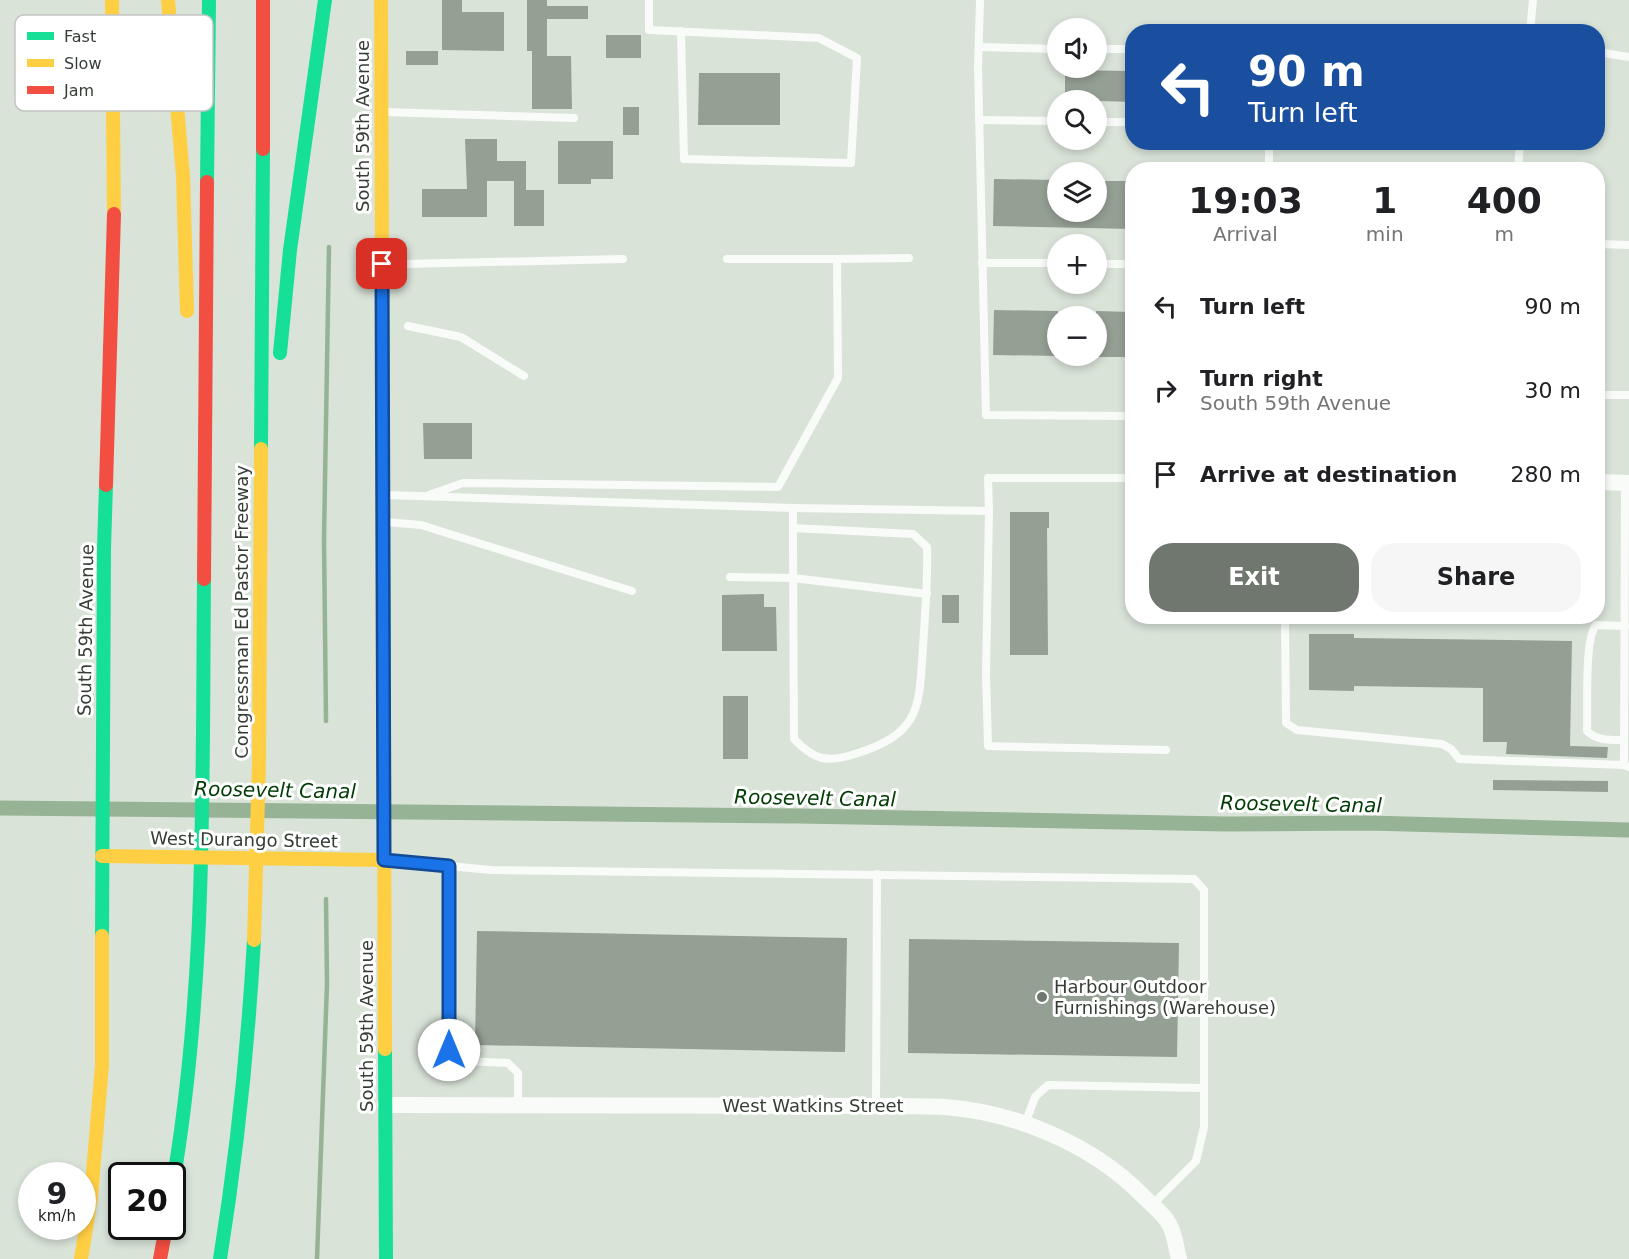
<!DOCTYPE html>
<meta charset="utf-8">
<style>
body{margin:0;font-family:"DejaVu Sans",sans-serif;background:#f6f6f6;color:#202124;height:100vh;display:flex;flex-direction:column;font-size:22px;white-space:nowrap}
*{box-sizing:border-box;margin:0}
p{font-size:20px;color:#757577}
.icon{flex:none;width:33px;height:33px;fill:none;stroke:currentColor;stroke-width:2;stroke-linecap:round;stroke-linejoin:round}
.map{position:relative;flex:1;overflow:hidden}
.side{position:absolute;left:1125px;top:162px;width:480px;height:462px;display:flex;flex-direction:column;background:#fff;border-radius:24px;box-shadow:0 3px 9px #0003}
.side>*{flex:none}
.guide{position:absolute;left:1125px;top:24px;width:480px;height:126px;border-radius:24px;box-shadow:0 3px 9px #0003;background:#1a4fa0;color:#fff;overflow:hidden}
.fabs{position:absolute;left:1047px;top:18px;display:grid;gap:12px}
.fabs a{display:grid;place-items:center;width:60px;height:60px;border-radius:50%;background:#fff;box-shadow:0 3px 9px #0003;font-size:30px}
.speed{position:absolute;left:18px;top:1162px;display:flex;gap:12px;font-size:30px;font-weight:700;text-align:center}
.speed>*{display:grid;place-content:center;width:78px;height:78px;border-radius:50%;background:#fff;box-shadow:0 3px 9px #0003;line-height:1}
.speed small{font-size:15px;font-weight:400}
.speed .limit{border:3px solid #111;border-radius:9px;background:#fff;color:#111}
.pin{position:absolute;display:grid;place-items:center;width:51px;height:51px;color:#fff;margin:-26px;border-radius:12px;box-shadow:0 3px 9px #0006}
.me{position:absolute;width:66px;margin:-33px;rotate:0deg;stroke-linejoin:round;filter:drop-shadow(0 0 4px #0008)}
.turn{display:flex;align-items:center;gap:21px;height:126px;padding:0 24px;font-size:27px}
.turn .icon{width:78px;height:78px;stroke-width:2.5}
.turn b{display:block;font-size:42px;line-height:51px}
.eta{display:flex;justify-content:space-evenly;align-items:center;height:102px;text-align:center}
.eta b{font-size:36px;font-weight:600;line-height:42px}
.primary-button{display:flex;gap:12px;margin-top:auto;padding:12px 24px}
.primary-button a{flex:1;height:69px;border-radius:24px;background:#6f776f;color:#fff;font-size:24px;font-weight:600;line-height:69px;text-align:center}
.primary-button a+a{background:#f6f6f6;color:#202124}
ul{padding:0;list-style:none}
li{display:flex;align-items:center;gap:18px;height:84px;padding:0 24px}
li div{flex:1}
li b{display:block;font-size:22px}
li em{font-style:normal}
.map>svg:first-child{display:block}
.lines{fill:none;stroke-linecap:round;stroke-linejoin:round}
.stream{stroke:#96b395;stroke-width:4.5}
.canal{stroke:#96b395;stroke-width:15}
.building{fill:#95a094}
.lane{stroke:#f9fbf9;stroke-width:8}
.street{stroke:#f9fbf9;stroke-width:16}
.fast{stroke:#16e098;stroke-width:14}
.slow{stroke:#ffcf43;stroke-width:14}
.jam{stroke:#f24e42;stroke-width:14}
.route-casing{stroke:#114b97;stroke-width:15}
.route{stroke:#1a73e8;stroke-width:10}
.poi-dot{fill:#6f776f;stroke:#fff;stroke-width:2}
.labels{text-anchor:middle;stroke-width:6;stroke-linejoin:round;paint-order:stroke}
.street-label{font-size:18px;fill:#363d36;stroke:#fff}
.poi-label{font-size:18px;fill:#363d36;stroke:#fff;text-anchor:start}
.water-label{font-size:20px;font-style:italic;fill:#023c05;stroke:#fff}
.key{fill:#fff;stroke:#c3c5c3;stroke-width:1.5}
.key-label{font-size:16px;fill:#363d36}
</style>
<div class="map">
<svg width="1629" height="1259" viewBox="0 0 1629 1259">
<rect width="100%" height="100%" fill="#d9e3d8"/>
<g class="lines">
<g class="stream">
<polyline points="326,721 324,539 329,247"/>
<polyline points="317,1259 327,984 326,899"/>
</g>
<polyline class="canal" points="0,808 799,816 1226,824 1369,823 1629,830"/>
</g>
<g class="building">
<polygon points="442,0 462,0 462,12 504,12 504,51 442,50"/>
<polygon points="527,0 547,0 547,6 588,6 588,19 547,19 547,56 571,56 572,109 532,109 532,51 527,51"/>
<rect x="606" y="35" width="35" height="23"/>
<rect x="406" y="51" width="32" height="14"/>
<polygon points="1065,70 1132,71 1132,102 1065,100"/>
<polygon points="699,73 780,73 780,125 698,125"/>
<rect x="623" y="107" width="16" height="28"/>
<polygon points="465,139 497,139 497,161 526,161 526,190 544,190 544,226 514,226 514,181 487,181 487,217 422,217 422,189 467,189"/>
<polygon points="558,141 613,141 613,179 591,179 591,184 558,184"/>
<polygon points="994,179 1058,180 1058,212 1096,212 1096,181 1132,181 1132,229 993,226"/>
<polygon points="994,310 1058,311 1058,356 993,355"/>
<polygon points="1096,311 1132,312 1132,357 1096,357"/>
<polygon points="423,423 472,423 472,459 424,459"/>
<polygon points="1010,512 1049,512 1049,528 1047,528 1048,655 1010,655"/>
<polygon points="764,594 764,607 776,607 777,651 722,651 722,595"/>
<rect x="942" y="595" width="17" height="28"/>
<polygon points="1309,634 1354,634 1354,638 1572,641 1570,746 1608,747 1607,758 1506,754 1507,742 1483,742 1483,688 1354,686 1354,691 1309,690"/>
<rect x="723" y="696" width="25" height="63"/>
<polygon points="1493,780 1608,781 1608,792 1493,790"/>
<polygon points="477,931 847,938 845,1052 475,1045"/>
<polygon points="909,939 1179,943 1177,1057 908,1053"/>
</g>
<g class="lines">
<g class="lane">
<polyline points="649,0 649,30 819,38 857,58 851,163 684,159 681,31"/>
<polyline points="980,0 978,67 986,415 1132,416"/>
<polyline points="1530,32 1533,0"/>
<polyline points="979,47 1058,49"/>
<polyline points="1096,49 1132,49"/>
<polyline points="1598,52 1629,57"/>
<polyline points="384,112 574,118"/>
<polyline points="979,120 1058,121"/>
<polyline points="1096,122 1132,122"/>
<polyline points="1452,142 1520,144"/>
<polyline points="1269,170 1269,142"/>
<polyline points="1518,170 1520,142"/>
<polyline points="1598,244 1629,245"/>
<polyline points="837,259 909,258"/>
<polyline points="982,263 1058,263"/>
<polyline points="406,264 623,259"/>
<polyline points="1096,264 1132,264"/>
<polyline points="408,326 461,337 524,376"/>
<polyline points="1598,395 1629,395"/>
<polyline points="386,495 793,508 989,511 986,673 988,746 1166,750"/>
<polyline points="429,495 463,483 778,487 838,378 837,259 727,259"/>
<path d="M793 508V543L794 739C814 760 826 763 855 754 921 733 919 709 923 647 925 614 928 581 927 547L913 534 793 528"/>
<polyline points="989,511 988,478 1132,478"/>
<polyline points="386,522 421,525 632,591"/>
<polyline points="730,577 793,578 927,594"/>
<polyline points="1285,616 1286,723 1297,730 1442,744 1451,749 1459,759 1624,765 1629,767"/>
<path d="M1624 740C1611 740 1597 741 1587 731 1588 709 1584 639 1596 625L1625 626"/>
<polyline points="1624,765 1625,483"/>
<polyline points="387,860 491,870 1194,879 1204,890 1204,1127 1196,1161 1152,1205"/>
<polyline points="449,866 449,1050 465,1061 508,1063 518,1073 518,1106"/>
<polyline points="876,1106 877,874"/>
<polyline points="1025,1124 1035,1097 1048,1085 1204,1088"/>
</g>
<g class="street">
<polyline points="1598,482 1629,483"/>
<path d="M385 1105 894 1106C911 1106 928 1106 944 1107 1015 1112 1091 1144 1141 1194 1149 1203 1164 1213 1169 1224 1175 1234 1176 1248 1179 1259"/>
</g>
<g class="fast">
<polyline points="207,182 209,0"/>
<polyline points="280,353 290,250 325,0"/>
<polyline points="261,449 263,149"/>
<polyline points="383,503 384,803"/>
<polyline points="102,936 104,548 106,485"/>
<polyline points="385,1049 386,1259"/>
<path d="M172 1189C207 987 202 783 204 579"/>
<path d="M220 1259C237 1153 248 1047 254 940"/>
</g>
<g class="slow">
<polyline points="112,0 114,214"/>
<polyline points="168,0 183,176 187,311"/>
<polyline points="381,0 383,503"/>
<polyline points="384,803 385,1049"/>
<polyline points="102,856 384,860"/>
<polyline points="254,940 259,762 261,449"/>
<polyline points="81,1259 91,1197 102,1065 102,936"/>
</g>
<g class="jam">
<polyline points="263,0 263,149"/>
<polyline points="106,485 114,214"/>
<polyline points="204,579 207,182"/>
<polyline points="160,1259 166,1227"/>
</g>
</g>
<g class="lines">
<defs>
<polyline id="route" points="382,264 384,860 449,866 449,1050"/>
</defs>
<use href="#route" class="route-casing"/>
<use href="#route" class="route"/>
</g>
<circle class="poi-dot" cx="1042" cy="997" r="6"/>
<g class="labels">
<g class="street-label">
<text transform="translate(363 126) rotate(-90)" y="6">South 59th Avenue</text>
<text transform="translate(242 612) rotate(-90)" y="6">Congressman Ed Pastor Freeway</text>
<text transform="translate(86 630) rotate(-89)" y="6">South 59th Avenue</text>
<text transform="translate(244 840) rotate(1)" y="6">West Durango Street</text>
<text transform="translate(367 1026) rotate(-90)" y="6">South 59th Avenue</text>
<text x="813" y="1112">West Watkins Street</text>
</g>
<g class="poi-label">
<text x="1054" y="993">Harbour Outdoor<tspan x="1054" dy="21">Furnishings (Warehouse)</tspan></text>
</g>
<g class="water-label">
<text transform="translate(275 790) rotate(1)" y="7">Roosevelt Canal</text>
<text transform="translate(815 798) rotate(1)" y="7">Roosevelt Canal</text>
<text transform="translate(1301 804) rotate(1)" y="7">Roosevelt Canal</text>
</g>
</g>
<rect x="15" y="15" width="198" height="96" rx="9" class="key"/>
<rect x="27" y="32" width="27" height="8" fill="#16e098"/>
<rect x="27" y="59" width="27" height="8" fill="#ffcf43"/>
<rect x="27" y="86" width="27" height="8" fill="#f24e42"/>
<g class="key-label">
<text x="64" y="42">Fast</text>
<text x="64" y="69">Slow</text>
<text x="64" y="96">Jam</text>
</g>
</svg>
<div class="fabs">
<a><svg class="icon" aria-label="sound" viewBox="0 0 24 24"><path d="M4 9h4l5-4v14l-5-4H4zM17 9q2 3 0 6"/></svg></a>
<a><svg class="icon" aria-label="search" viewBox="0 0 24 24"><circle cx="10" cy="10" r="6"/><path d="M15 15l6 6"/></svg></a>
<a><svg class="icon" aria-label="layers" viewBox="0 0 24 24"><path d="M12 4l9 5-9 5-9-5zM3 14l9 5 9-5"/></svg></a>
<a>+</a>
<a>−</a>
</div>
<div class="speed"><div>9<small>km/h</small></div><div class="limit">20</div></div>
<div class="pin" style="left:382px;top:264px;background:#d93025"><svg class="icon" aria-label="arrive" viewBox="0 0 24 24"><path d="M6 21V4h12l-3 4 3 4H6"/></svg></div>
<svg class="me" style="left:449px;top:1050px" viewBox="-20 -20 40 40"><circle r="19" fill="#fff"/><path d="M0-13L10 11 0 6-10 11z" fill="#1a73e8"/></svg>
<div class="guide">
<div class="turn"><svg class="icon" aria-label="left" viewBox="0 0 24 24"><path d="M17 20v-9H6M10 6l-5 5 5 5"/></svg><div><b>90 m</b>Turn left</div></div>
</div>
<section class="side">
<div class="eta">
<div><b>19:03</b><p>Arrival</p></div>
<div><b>1</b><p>min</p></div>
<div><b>400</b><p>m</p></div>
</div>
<ul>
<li><svg class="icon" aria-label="left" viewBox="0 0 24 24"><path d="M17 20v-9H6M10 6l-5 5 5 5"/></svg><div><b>Turn left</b></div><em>90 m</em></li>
<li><svg class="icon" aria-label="right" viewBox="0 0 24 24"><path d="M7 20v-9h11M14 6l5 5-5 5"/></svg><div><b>Turn right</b><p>South 59th Avenue</p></div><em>30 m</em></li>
<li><svg class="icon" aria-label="arrive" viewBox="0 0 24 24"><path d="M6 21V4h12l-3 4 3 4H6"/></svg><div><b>Arrive at destination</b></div><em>280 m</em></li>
</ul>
<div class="primary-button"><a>Exit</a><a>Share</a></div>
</section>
</div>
